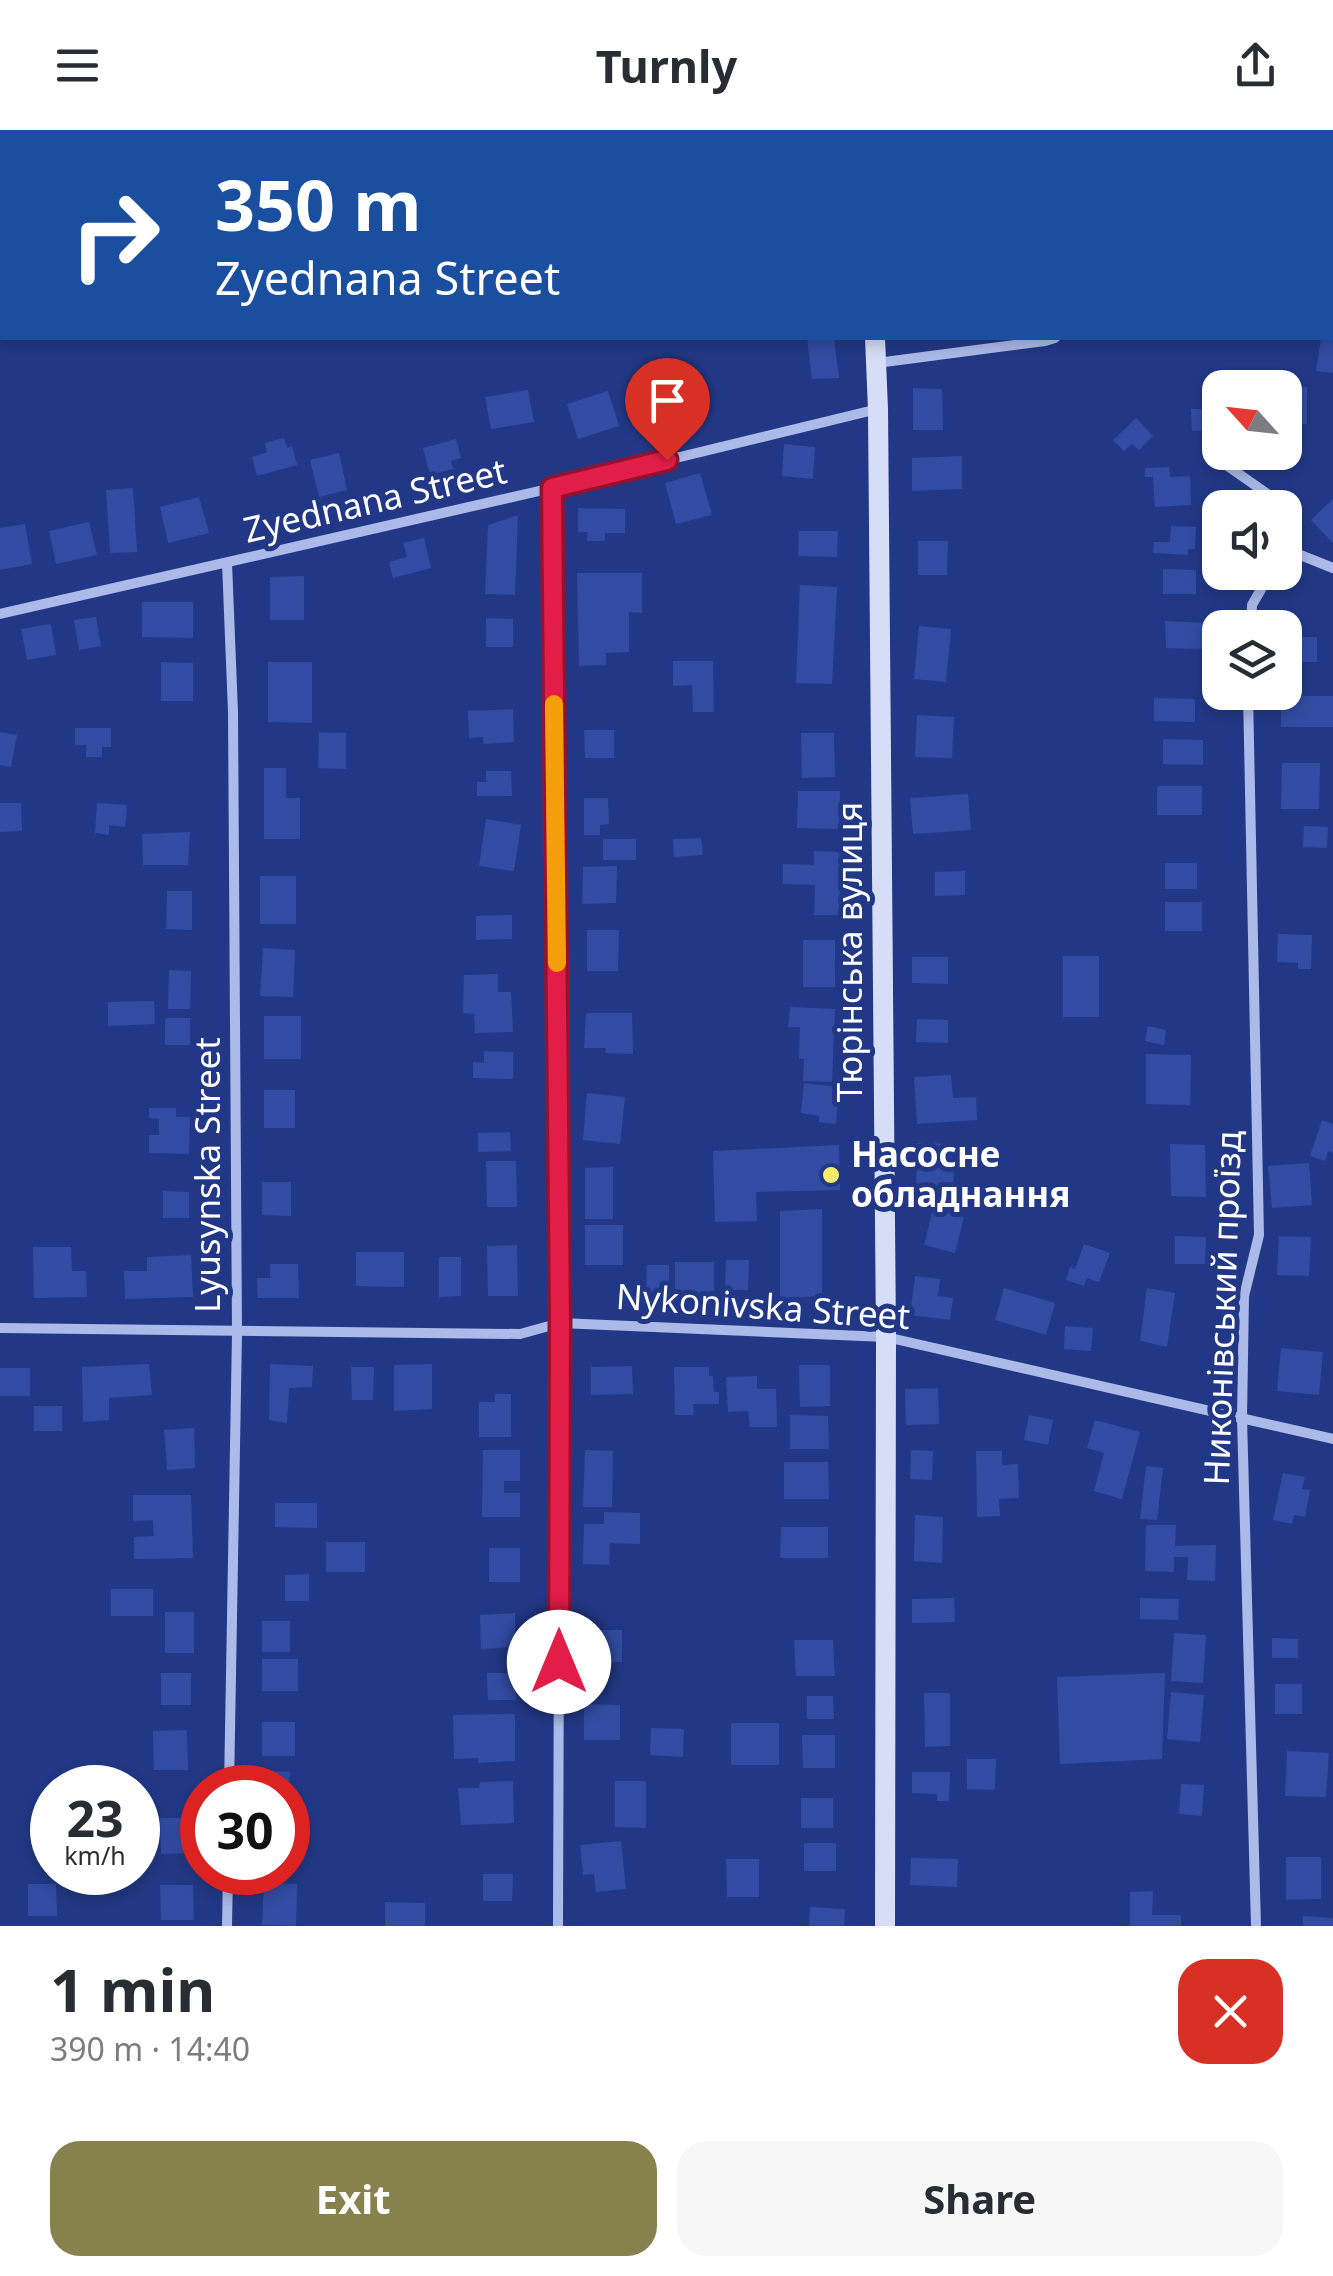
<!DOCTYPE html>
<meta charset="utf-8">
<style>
body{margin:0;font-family:"Noto Sans",sans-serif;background:#f7f7f7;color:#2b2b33;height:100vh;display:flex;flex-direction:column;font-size:38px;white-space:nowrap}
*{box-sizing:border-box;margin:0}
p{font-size:32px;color:#7c7c81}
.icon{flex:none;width:55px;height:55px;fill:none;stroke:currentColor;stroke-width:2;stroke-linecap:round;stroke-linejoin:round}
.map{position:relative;height:1796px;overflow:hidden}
.side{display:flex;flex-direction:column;background:#fff;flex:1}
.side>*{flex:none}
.guide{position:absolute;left:0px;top:0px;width:1335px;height:210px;box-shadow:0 5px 15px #0003;background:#1a4fa0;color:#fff;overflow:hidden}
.needle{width:65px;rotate:297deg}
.fabs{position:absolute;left:1202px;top:240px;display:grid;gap:20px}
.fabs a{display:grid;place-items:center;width:100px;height:100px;border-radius:20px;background:#fff;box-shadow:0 5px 15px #0003;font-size:50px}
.speed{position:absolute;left:30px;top:1635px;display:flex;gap:20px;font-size:50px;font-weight:700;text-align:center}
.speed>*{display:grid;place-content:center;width:130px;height:130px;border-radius:50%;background:#fff;box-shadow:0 5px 15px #0003;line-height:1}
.speed small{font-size:25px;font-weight:400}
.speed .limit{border:15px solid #d22;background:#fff;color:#111}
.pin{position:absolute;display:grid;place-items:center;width:85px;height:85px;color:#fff;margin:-102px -42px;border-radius:50% 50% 50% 0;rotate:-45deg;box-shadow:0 0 10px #0007}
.pin .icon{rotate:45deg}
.me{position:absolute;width:110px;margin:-55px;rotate:0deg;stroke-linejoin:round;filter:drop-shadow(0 0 8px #0008)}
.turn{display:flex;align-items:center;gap:35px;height:210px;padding:0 50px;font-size:45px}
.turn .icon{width:130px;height:130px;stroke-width:2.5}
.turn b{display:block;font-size:70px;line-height:85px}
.round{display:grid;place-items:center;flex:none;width:105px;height:105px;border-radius:30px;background:#f7f7f7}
.summary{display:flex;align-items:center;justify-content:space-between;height:170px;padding:0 50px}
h1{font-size:60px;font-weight:700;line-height:75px}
.action{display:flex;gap:20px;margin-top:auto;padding:20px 50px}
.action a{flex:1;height:115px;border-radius:30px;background:#86814d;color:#fff;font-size:40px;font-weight:700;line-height:115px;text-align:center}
.action a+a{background:#f7f7f7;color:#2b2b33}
header{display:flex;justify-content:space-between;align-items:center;height:130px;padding:0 50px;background:#fff;font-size:45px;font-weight:700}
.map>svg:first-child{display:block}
.building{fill:#324ca3}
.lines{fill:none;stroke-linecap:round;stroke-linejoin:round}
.street{stroke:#abbae9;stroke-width:10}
.secondary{stroke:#d6def7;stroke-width:20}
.route-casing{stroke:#92132f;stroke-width:25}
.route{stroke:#e11d48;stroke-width:18}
.slow{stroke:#f59e0b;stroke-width:18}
.poi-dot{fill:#f5eb6d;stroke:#223886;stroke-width:4}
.labels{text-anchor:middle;stroke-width:10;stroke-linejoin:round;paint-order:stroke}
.street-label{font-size:35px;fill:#fff;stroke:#223886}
.poi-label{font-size:35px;font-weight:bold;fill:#fff;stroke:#223886;text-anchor:start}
</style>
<header><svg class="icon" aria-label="menu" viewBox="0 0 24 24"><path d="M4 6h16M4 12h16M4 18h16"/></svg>Turnly<svg class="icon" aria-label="share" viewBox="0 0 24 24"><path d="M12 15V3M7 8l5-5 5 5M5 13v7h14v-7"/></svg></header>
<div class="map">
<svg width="1333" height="1796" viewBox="0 0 1333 1796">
<rect width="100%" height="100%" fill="#223886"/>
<g class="building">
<polygon points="807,208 834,208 839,248 812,249"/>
<polygon points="1321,208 1333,208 1333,243 1316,241"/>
<polygon points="673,229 683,261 653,270 645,239"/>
<polygon points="1307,257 1307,294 1285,294 1285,258"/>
<polygon points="913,258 942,259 943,300 913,300"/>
<polygon points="528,260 534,292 491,299 485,267"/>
<polygon points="608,261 619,296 578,309 567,274"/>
<polygon points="1191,279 1215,279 1216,300 1192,301"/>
<polygon points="1136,288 1153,306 1139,320 1132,314 1124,321 1113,310"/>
<polygon points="284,308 287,318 292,316 297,335 257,346 252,327 267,322 265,313"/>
<polygon points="456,309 461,328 451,331 453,339 430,345 423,318"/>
<polygon points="784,314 815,317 813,349 782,346"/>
<polygon points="339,323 347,360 319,367 310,330"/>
<polygon points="962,326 962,359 912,361 912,328"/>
<polygon points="1169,337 1170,347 1190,346 1191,375 1155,377 1153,347 1145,347 1145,338"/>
<polygon points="700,343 712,385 676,394 665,353"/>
<polygon points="133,358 137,422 110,423 106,360"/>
<polygon points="199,367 209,403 168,413 160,377"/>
<polygon points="1333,369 1333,413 1311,390"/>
<polygon points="578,378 625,379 625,403 605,403 605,411 587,411 588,402 578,402"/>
<polygon points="518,385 515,465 485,464 488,395"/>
<polygon points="89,392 97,425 56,434 49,401"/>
<polygon points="25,394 32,434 0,440 0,398"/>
<polygon points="1171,396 1196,397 1195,419 1188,419 1188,425 1153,423 1154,412 1170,412"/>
<polygon points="799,401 838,401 837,427 798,426"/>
<polygon points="424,408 431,438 393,448 389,432 407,427 403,413"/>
<polygon points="918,411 948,411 947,445 918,445"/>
<polygon points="1163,439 1196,440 1196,464 1163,464"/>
<polygon points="577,443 642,443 642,483 629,482 629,522 606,523 606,535 579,536"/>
<polygon points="304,446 304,490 270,490 270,447"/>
<polygon points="800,455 837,457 832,554 796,553"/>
<polygon points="142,472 193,472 193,508 142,507"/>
<polygon points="96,487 101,516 79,520 74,490"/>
<polygon points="486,488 513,489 513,517 486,517"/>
<polygon points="1165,491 1206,493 1206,519 1166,518"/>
<polygon points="51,494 56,525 27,530 21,499"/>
<polygon points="919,496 951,499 946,552 914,549"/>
<rect x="1285" y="507" width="32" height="25"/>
<polygon points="673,531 713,531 714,582 693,582 692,555 673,556"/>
<polygon points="161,532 193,533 193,571 161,571"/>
<polygon points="268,532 312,532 312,593 268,592"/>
<rect x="1281" y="566" width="52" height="31"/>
<polygon points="1154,568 1195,569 1195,592 1154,591"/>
<polygon points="513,579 514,612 484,614 483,607 469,608 468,581"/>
<polygon points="917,585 954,587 952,628 915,627"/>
<polygon points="75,598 111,598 111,617 102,617 102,627 86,627 86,615 75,615"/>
<polygon points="584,600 614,600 614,628 585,628"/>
<polygon points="0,602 17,605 11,637 0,635"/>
<polygon points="319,602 346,603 346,639 318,638"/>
<polygon points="801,603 834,603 835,647 802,648"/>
<polygon points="1163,609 1203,610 1203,635 1163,634"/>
<polygon points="1282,633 1320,633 1319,679 1281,679"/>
<polygon points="264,638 286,638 286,668 300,668 300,709 264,709"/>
<polygon points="486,641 511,641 512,666 477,666 477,652 486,652"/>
<rect x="1157" y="656" width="45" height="29"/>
<polygon points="798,661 840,661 839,699 797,698"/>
<polygon points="968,664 971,700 913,704 910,668"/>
<polygon points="584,668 608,668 609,694 600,695 600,705 584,705"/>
<polygon points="0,673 21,673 22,701 0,702"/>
<polygon points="97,673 127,675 125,697 109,695 109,705 95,703"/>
<polygon points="486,689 521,695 514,741 479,736"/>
<polygon points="1304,696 1328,697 1327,718 1303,717"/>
<polygon points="190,702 188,735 143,735 142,704"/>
<polygon points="701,708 703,725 674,727 673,709"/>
<rect x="603" y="709" width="33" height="21"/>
<polygon points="814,721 841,722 839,785 814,785 815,755 783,754 783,734 814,735"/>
<rect x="1165" y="733" width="32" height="26"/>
<polygon points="617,736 616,773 582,774 583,737"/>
<polygon points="965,741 965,765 935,766 935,742"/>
<rect x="260" y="746" width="36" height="48"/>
<polygon points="167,761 192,761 192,800 166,799"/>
<rect x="1165" y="772" width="37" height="29"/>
<polygon points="512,785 512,809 476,810 476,786"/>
<polygon points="587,800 619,800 618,841 587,841"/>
<polygon points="1278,804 1312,805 1311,839 1298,839 1298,833 1277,832"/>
<rect x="803" y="810" width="32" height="47"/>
<polygon points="263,818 295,820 293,867 260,866"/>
<rect x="1063" y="826" width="36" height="61"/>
<polygon points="912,827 948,827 948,854 912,853"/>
<polygon points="169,840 191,841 190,879 168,879"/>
<polygon points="498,844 498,862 511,862 513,902 475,903 474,884 463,883 464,845"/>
<polygon points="154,871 155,894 108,896 108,872"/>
<polygon points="790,877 835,879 832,952 803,951 804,929 799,928 800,897 788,897"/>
<polygon points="586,883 632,883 633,924 605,923 606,918 584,918"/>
<rect x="264" y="886" width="37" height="43"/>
<rect x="165" y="888" width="25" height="27"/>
<polygon points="917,889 948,890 948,913 916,912"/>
<polygon points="1148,896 1166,900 1164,915 1145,911"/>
<polygon points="484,921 513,922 513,949 473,948 473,932 484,933"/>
<polygon points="1146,924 1191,925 1190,975 1146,974"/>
<polygon points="951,945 953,968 976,967 977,990 917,994 914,947"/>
<polygon points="804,953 839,957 836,994 819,992 819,986 801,983"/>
<rect x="264" y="960" width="31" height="38"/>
<polygon points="587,963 625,967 620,1014 583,1010"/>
<polygon points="149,978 176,978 176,987 190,987 189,1024 149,1023 149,1005 159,1005 159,989 149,988"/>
<polygon points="1322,990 1333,994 1333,1023 1328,1021 1325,1031 1310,1026"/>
<polygon points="510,1002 511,1021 478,1022 478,1003"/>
<polygon points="917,1013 955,1014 953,1057 916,1056"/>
<polygon points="1170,1014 1205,1015 1206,1067 1171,1066"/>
<polygon points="839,1015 840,1060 756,1062 757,1091 715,1092 713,1021"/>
<polygon points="486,1031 516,1031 517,1077 487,1077"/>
<polygon points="1309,1033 1312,1075 1272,1078 1268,1036"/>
<polygon points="613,1037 613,1089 585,1089 585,1038"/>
<polygon points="262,1052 291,1052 291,1086 262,1085"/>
<polygon points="163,1061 189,1062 189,1088 163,1088"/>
<polygon points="822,1079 822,1166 780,1168 780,1081"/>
<polygon points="933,1079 964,1087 955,1123 924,1115"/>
<rect x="585" y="1095" width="38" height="40"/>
<polygon points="1175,1106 1206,1107 1205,1134 1175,1134"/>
<polygon points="1279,1106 1311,1107 1309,1146 1277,1145"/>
<polygon points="1084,1114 1110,1123 1099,1152 1087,1148 1084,1156 1066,1150 1070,1137 1075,1139"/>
<polygon points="517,1115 518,1166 488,1166 487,1116"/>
<polygon points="33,1117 71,1117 72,1141 86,1141 87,1167 34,1168"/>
<polygon points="356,1122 404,1122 404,1157 356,1156"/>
<polygon points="191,1125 193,1167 125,1169 124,1141 147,1141 147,1127"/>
<polygon points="439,1127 461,1127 461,1166 439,1167"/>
<polygon points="726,1130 749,1130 748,1160 725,1160"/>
<polygon points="675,1132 714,1132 714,1163 675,1162"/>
<polygon points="270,1134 298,1134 299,1168 258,1168 257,1148 270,1148"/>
<polygon points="647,1135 669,1135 669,1165 646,1165"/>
<polygon points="915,1146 940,1149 938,1166 953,1168 950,1190 910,1185"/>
<polygon points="1004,1158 1055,1173 1046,1205 995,1190"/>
<polygon points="1147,1158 1175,1163 1167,1217 1140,1211"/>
<polygon points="1065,1196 1093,1198 1091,1221 1064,1219"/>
<polygon points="1281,1218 1323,1222 1319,1265 1277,1261"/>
<polygon points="149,1234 152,1265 109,1268 109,1290 83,1292 82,1237"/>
<polygon points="270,1234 313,1236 312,1257 289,1258 287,1293 269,1290"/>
<polygon points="432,1234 432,1279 394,1281 394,1235"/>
<polygon points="799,1235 830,1235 830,1276 800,1277"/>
<polygon points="632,1236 633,1264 591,1265 591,1237"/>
<polygon points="351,1237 374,1237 373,1270 352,1270"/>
<polygon points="674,1237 709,1237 709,1246 713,1246 714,1262 719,1262 719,1274 693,1274 694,1285 675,1285"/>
<rect x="0" y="1238" width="30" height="28"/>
<polygon points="757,1246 757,1259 776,1259 777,1297 750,1297 748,1281 728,1282 726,1247"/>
<polygon points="938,1258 939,1294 906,1295 905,1259"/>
<polygon points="495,1264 511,1264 511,1307 479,1307 479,1272 495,1272"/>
<rect x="34" y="1276" width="28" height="25"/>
<polygon points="790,1285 828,1286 829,1319 790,1319"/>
<polygon points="1029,1285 1053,1290 1048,1315 1024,1310"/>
<polygon points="1095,1290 1140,1302 1122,1369 1094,1361 1104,1323 1087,1318"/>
<polygon points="194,1298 195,1338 167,1340 164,1300"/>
<polygon points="483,1320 520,1320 520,1351 504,1351 504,1363 520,1363 520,1387 482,1387"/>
<polygon points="585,1320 613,1321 612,1377 583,1377"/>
<polygon points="911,1320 933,1321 932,1350 910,1349"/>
<polygon points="976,1321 1002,1321 1002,1335 1018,1334 1019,1368 999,1369 1000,1386 977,1387"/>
<polygon points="784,1332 828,1332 829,1369 784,1369"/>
<polygon points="1146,1336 1163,1338 1157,1390 1140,1389"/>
<polygon points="1283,1343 1305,1347 1302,1359 1310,1360 1305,1387 1294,1385 1292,1394 1273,1390"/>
<polygon points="133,1365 191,1365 193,1428 134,1429 134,1407 154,1406 153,1390 133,1391"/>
<polygon points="275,1373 317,1373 317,1398 275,1397"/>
<polygon points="604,1382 640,1383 640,1414 610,1413 609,1435 583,1434 584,1394 604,1394"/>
<polygon points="915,1385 943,1387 942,1433 914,1431"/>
<polygon points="1146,1395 1176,1395 1175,1416 1216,1415 1215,1451 1187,1450 1188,1427 1174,1427 1174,1442 1145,1441"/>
<polygon points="781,1397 828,1397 828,1428 780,1428"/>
<rect x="326" y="1412" width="39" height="30"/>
<rect x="489" y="1418" width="31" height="34"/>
<polygon points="309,1444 309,1471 285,1471 285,1445"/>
<rect x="111" y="1459" width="42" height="27"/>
<polygon points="954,1468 955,1492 912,1493 912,1469"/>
<polygon points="1140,1468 1179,1469 1178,1490 1140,1489"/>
<rect x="165" y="1482" width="29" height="41"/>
<polygon points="515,1483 515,1517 481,1519 480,1485"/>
<rect x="262" y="1491" width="28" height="31"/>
<polygon points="584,1500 622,1500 622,1532 583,1532"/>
<polygon points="1174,1503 1206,1505 1203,1553 1171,1551"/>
<polygon points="1272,1508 1298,1509 1298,1528 1272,1528"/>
<polygon points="794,1510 833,1510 835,1546 796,1546"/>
<rect x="262" y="1529" width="36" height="32"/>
<rect x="161" y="1543" width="30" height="32"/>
<polygon points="487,1543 516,1543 516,1570 488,1570"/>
<polygon points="1165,1543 1162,1629 1060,1634 1057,1547"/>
<rect x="1275" y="1554" width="27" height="30"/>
<polygon points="1171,1562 1204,1565 1200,1612 1167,1609"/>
<polygon points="924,1563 950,1563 950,1616 925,1617"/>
<polygon points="807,1566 833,1566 834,1589 807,1589"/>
<polygon points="584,1574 620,1575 620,1610 584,1610"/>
<polygon points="515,1584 515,1631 478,1633 478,1628 454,1629 453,1585"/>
<rect x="262" y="1592" width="33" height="34"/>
<rect x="731" y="1593" width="48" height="42"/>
<polygon points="651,1598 684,1599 683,1627 650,1625"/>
<polygon points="187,1600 188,1640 154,1640 153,1601"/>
<polygon points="802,1605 835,1605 835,1638 803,1638"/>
<polygon points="1287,1621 1329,1623 1326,1667 1285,1666"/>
<polygon points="967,1629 996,1629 995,1660 967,1659"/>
<polygon points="262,1641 290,1642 289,1658 262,1658"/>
<polygon points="912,1642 950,1642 949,1671 937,1671 937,1664 912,1663"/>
<polygon points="513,1651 514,1693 461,1695 458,1658 479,1658 480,1652"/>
<polygon points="615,1651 646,1651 646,1698 615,1697"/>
<polygon points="1181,1654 1204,1655 1202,1686 1179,1684"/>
<rect x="801" y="1668" width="32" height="30"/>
<polygon points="160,1688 191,1688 191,1723 161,1724"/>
<polygon points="621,1711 626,1759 596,1762 594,1744 583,1745 580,1715"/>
<rect x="804" y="1713" width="32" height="28"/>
<polygon points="1286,1727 1321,1727 1321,1769 1286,1770"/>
<polygon points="911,1728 958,1729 957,1757 910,1755"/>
<polygon points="726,1729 759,1729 759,1767 727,1767"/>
<polygon points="483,1744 513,1744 512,1771 483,1771"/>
<polygon points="264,1753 297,1754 296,1796 262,1795"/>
<polygon points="28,1754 56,1754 57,1786 28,1786"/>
<polygon points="160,1755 193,1755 194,1790 161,1790"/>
<polygon points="1153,1761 1152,1785 1181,1785 1181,1796 1130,1796 1130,1762"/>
<polygon points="385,1772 425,1773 425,1796 385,1796"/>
<polygon points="810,1777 845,1779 844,1796 809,1796"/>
<polygon points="1303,1786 1333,1788 1333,1796 1303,1796"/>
</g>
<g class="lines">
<g class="street">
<polyline points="393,0 393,2"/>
<polyline points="748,2 759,0"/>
<polyline points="1332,96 1333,96"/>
<polyline points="0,180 2,179"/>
<polyline points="877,233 1045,211 1055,208"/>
<polyline points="1209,323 1269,365 1273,378"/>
<polyline points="552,358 560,1193 558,1796"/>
<polyline points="1285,419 1333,438"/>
<polyline points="227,433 233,582 237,1203 229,1658"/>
<polyline points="0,484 552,358 878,279"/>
<polyline points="1251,498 1252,475 1271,442"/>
<polyline points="1248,562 1259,1105 1244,1166 1242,1288 1256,1796"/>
<polyline points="0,1198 520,1204 560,1193 886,1207 1333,1309"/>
<polyline points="227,1796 228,1742"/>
</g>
<g class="secondary">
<polyline points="865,0 865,2"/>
<polyline points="875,208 878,279 886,1207 885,1796"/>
</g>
</g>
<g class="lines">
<defs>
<polyline id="route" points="559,1532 560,1193 552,358 667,330"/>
</defs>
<use href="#route" class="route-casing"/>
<use href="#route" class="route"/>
<polyline class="slow" points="554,574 557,833"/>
</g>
<circle class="poi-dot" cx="831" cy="1045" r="10"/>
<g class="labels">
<g class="street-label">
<text transform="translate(375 371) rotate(-13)" y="12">Zyednana Street</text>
<text transform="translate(850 822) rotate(-90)" y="12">Тюрінська вулиця</text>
<text transform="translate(208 1045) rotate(-90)" y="12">Lyusynska Street</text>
<text transform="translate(763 1177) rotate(4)" y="12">Nykonivska Street</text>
<text transform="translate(1223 1178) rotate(-88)" y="12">Никонівський проїзд</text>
</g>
<g class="poi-label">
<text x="851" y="1037">Насосне<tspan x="851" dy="40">обладнання</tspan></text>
</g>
</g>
</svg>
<div class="fabs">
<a><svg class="needle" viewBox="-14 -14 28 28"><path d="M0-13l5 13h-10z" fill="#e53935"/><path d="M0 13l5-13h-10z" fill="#7c7c81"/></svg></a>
<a><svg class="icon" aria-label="sound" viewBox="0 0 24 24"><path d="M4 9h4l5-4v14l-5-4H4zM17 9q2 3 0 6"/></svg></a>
<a><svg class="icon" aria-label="layers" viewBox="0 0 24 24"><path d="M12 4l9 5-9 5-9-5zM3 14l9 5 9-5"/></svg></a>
</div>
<div class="speed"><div>23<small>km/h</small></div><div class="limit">30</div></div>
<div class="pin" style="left:667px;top:330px;background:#d93025"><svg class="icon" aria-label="arrive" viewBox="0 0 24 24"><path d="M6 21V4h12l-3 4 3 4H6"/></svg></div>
<svg class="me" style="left:559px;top:1532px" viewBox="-20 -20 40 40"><circle r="19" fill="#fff"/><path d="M0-13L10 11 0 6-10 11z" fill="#e11d48"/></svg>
<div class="guide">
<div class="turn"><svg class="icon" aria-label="right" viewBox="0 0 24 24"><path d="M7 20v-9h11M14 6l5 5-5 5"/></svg><div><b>350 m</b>Zyednana Street</div></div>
</div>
</div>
<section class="side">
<div class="summary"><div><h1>1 min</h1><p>390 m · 14:40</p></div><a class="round" style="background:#d93025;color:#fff"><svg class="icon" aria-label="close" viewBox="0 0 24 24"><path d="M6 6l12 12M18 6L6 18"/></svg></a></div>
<div class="action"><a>Exit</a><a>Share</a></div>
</section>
